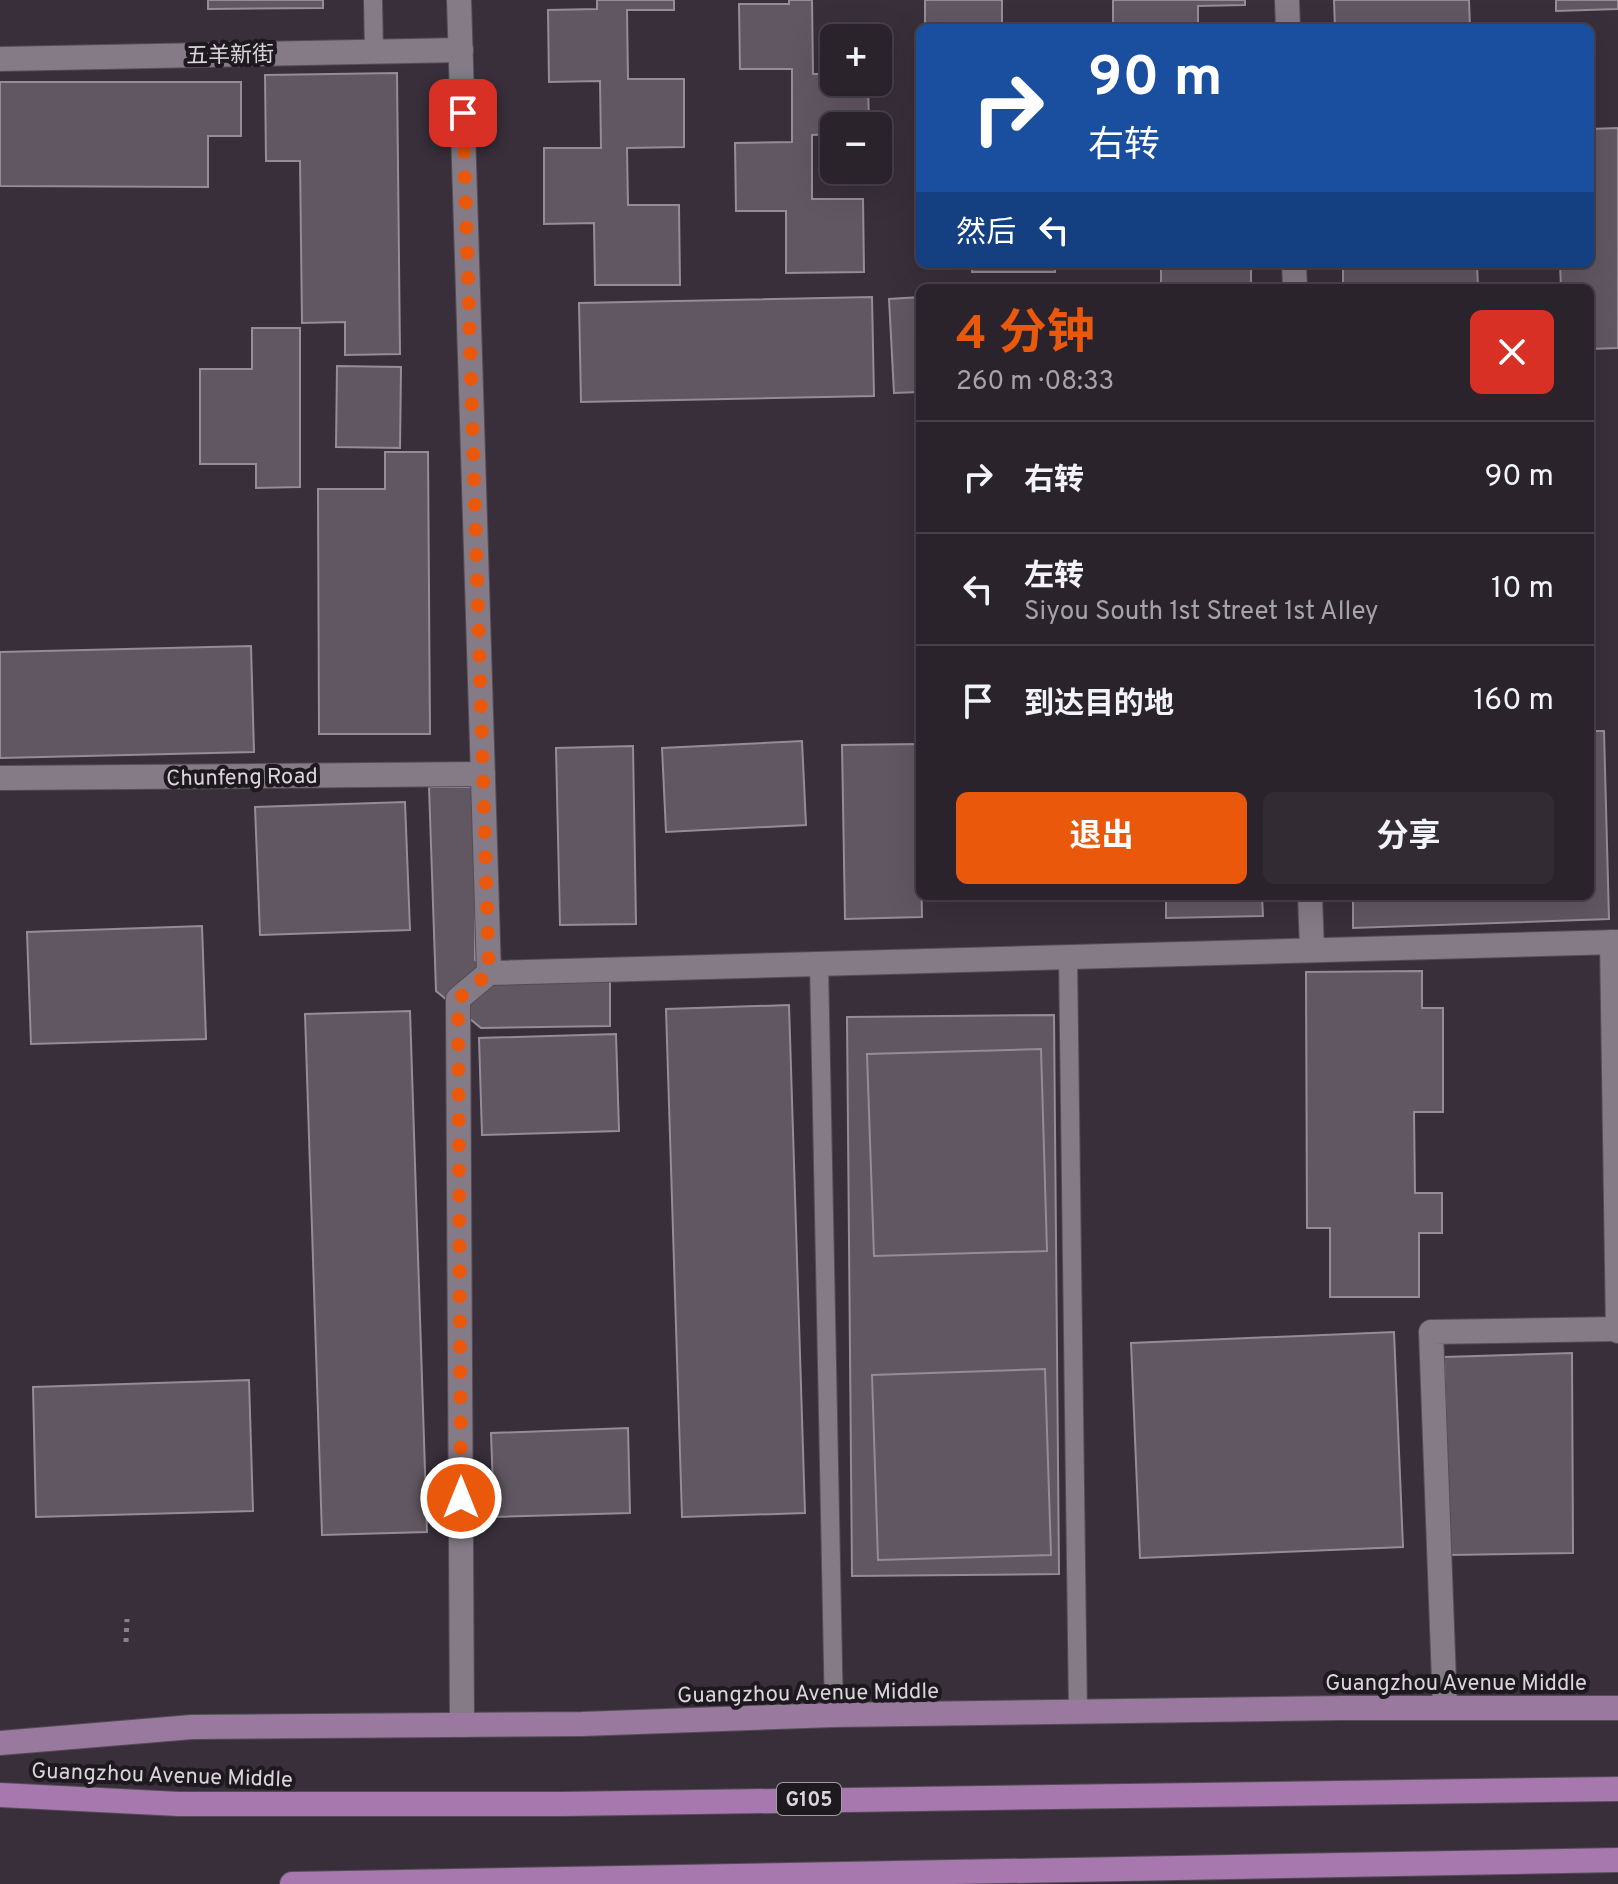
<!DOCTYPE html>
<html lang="zh">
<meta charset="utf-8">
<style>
body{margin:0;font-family:Overpass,"Noto Sans SC",sans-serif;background:#322b34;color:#f1f3f6;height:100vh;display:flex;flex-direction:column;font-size:30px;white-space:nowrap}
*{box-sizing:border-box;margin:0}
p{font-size:26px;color:#a5a4a9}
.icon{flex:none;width:44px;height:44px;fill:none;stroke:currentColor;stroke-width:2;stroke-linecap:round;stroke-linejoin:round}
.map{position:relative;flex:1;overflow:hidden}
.sheet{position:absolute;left:916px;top:284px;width:678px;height:616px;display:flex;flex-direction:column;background:#2a232c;border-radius:12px;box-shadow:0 8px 32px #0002,0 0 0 2px #464048}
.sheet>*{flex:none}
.top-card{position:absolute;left:916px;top:24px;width:678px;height:244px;border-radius:12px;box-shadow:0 8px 32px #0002,0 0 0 2px #464048;background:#1a4fa0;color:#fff;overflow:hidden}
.controls{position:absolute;left:820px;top:24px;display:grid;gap:16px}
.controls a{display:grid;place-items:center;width:72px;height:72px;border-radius:12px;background:#2a232c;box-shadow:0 8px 32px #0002,0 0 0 2px #464048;font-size:40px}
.pin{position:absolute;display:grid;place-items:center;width:68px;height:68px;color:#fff;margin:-34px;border-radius:16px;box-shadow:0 4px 12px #0006}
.me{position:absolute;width:88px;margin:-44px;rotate:0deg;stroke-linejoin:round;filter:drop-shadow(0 0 6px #0008)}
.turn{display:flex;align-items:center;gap:28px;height:168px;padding:0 40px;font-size:36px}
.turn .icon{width:104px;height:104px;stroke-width:2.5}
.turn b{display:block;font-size:56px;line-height:68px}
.then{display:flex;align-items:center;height:76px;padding:0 40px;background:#0003;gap:16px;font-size:30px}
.round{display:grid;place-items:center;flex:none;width:84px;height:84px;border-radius:12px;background:#322b34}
.summary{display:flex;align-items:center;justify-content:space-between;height:136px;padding:0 40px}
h1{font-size:48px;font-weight:700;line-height:60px;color:#ea580c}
.action{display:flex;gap:16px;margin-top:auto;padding:16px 40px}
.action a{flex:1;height:92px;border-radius:12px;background:#ea580c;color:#fff;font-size:32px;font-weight:700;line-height:92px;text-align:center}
.action a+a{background:#322b34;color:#f1f3f6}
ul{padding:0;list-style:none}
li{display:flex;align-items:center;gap:24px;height:112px;padding:0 40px;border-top:2px solid #464048}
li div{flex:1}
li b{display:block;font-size:30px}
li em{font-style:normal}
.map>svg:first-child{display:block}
.building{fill:#615762;stroke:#968b98;stroke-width:2}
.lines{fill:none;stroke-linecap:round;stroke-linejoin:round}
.lane-casing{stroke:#534c55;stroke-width:20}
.street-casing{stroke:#534c55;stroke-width:26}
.primary-casing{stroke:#534c55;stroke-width:26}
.highway-casing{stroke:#534c55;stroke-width:26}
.path{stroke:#89828b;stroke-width:5;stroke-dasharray:4 6;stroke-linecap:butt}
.lane{stroke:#857b87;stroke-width:18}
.street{stroke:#857b87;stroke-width:24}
.primary{stroke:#99799e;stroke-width:24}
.highway{stroke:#a678ae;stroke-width:24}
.route{stroke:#ea580c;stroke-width:14;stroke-dasharray:0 25.2}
.labels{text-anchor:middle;stroke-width:8;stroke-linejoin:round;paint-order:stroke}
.shield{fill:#1d191e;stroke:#a19ca2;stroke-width:2}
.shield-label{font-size:20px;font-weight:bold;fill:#dad4db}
.street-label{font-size:22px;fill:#dad4db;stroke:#1d191e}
</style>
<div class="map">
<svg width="1618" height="1884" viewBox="0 0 1618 1884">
<rect width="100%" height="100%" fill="#382f3a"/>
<g class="building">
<polygon points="208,0 323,0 323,8 208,9"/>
<polygon points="597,0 674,0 674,10 627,10 628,79 684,79 684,147 627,148 628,205 679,205 680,285 595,285 594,223 544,224 544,148 601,148 600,81 549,82 548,10 597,9"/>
<polygon points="789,0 812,0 813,74 834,74 834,82 868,82 869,126 834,126 834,134 812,135 812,199 863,199 864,272 786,273 786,211 736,211 735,143 792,142 792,69 740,69 739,4 789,4"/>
<rect x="925" y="0" width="77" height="28"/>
<polygon points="1113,0 1245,0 1245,5 1198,6 1198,28 1113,28"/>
<polygon points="1334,0 1469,0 1470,28 1335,28"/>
<polygon points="1556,0 1618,0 1618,9 1556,11"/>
<polygon points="397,73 400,354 345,355 345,322 302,323 300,161 266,161 265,75"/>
<polygon points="0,82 241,82 241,136 208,136 208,187 0,186"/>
<polygon points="1618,128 1618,348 1590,349 1590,288 1561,288 1560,264 1590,264 1590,129"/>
<rect x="972" y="264" width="83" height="8"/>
<rect x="1161" y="264" width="90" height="24"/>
<polygon points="1343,264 1477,264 1478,288 1343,288"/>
<polygon points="872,297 874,396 581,402 579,303"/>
<polygon points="920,297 920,392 894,393 889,299"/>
<polygon points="252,328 300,328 300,487 256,488 256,464 200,464 200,369 252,369"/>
<polygon points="337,366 401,367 400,448 336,447"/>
<polygon points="385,452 428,452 430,734 319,734 318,489 385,489"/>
<polygon points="251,646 254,752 0,758 0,652"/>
<polygon points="1590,731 1604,731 1609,919 1353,928 1353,896 1590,896"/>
<polygon points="802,741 806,825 666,832 662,748"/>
<polygon points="919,744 922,917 845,919 842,745"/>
<polygon points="633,746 636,924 560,925 556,748"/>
<polygon points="429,787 476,787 475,960 513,982 610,979 610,1026 481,1028 436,991"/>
<polygon points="405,802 410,930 260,935 255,807"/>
<polygon points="1166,896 1262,896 1263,916 1166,918"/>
<polygon points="202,926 206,1039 31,1044 27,932"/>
<polygon points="1422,971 1422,1008 1443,1008 1443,1112 1414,1112 1415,1193 1442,1193 1442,1233 1419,1233 1419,1297 1330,1297 1330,1228 1307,1228 1306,972"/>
<polygon points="789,1005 805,1513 682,1517 666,1009"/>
<polygon points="410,1011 427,1532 322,1535 305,1014"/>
<polygon points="1054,1015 1059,1574 852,1576 847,1017"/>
<polygon points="616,1034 619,1131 482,1135 479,1038"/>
<polygon points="1041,1049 1047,1251 874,1256 867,1054"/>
<polygon points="1394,1332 1403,1547 1140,1558 1131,1343"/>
<polygon points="1572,1353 1573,1553 1450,1555 1444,1357"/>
<polygon points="1045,1369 1051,1555 878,1560 872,1375"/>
<polygon points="249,1380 253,1511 36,1517 33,1387"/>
<polygon points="628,1428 630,1513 494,1517 491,1433"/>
</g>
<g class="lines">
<defs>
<g id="lane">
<polyline points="373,0 374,52"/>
<polyline points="1068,957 1078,1714"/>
<polyline points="819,964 834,1715"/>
</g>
<g id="street">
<polyline points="459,0 489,973"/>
<polyline points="1287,0 1288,28"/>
<polyline points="0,59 461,50"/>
<polyline points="1294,264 1295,288"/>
<polyline points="0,778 483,774"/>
<polyline points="1310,896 1312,950"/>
<polyline points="1612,942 1618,1331"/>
<polyline points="1445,1708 1431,1332 1618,1329"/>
<polyline points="462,1725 458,999 489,973 1618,942"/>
</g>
<polyline id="primary" points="0,1743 192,1727 582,1724 834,1715 1342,1708 1618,1708"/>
<g id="highway">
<polyline points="0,1795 179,1804 561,1804 1618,1789"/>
<polyline points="292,1884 1618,1860"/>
</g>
</defs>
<use href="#lane" class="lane-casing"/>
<use href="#street" class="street-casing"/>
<use href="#primary" class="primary-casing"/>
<use href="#highway" class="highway-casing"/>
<polyline class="path" points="126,1642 127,1619"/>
<use href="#lane" class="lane"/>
<use href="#street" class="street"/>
<use href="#primary" class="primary"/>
<use href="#highway" class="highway"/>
</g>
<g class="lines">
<polyline class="route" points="461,1498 458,999 489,973 463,113"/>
</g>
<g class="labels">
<rect class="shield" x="777" y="1783" width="64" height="32" rx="6"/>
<g class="shield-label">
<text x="809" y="1806">G105</text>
</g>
<g class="street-label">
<text transform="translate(230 54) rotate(-1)" y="8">五羊新街</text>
<text transform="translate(242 776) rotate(-1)" y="8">Chunfeng Road</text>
<text x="1456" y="1690">Guangzhou Avenue Middle</text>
<text transform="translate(808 1692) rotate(-1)" y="8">Guangzhou Avenue Middle</text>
<text transform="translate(162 1774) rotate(2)" y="8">Guangzhou Avenue Middle</text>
</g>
</g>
</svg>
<div class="controls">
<a>+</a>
<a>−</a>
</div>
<div class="pin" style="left:463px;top:113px;background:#d93025"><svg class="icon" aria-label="arrive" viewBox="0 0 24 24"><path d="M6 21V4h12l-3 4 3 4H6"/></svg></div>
<svg class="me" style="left:461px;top:1498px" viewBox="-20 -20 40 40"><circle r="17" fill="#ea580c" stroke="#fff" stroke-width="3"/><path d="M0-11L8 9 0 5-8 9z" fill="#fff"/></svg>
<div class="top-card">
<div class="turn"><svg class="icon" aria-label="right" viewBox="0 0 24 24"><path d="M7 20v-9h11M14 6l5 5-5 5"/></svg><div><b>90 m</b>右转</div></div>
<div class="then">然后<svg class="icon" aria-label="left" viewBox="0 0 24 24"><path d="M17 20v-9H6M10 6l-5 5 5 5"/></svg></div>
</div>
<section class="sheet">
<div class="summary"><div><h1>4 分钟</h1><p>260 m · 08:33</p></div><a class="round" style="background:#d93025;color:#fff"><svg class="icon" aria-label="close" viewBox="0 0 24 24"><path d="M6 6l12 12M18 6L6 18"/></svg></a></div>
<ul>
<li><svg class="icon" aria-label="right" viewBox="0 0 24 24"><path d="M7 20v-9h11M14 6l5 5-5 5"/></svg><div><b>右转</b></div><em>90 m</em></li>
<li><svg class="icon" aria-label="left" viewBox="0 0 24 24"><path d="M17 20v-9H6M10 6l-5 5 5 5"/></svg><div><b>左转</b><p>Siyou South 1st Street 1st Alley</p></div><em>10 m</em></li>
<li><svg class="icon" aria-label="arrive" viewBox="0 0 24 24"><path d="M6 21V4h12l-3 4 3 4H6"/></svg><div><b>到达目的地</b></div><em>160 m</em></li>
</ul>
<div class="action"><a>退出</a><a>分享</a></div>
</section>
</div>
